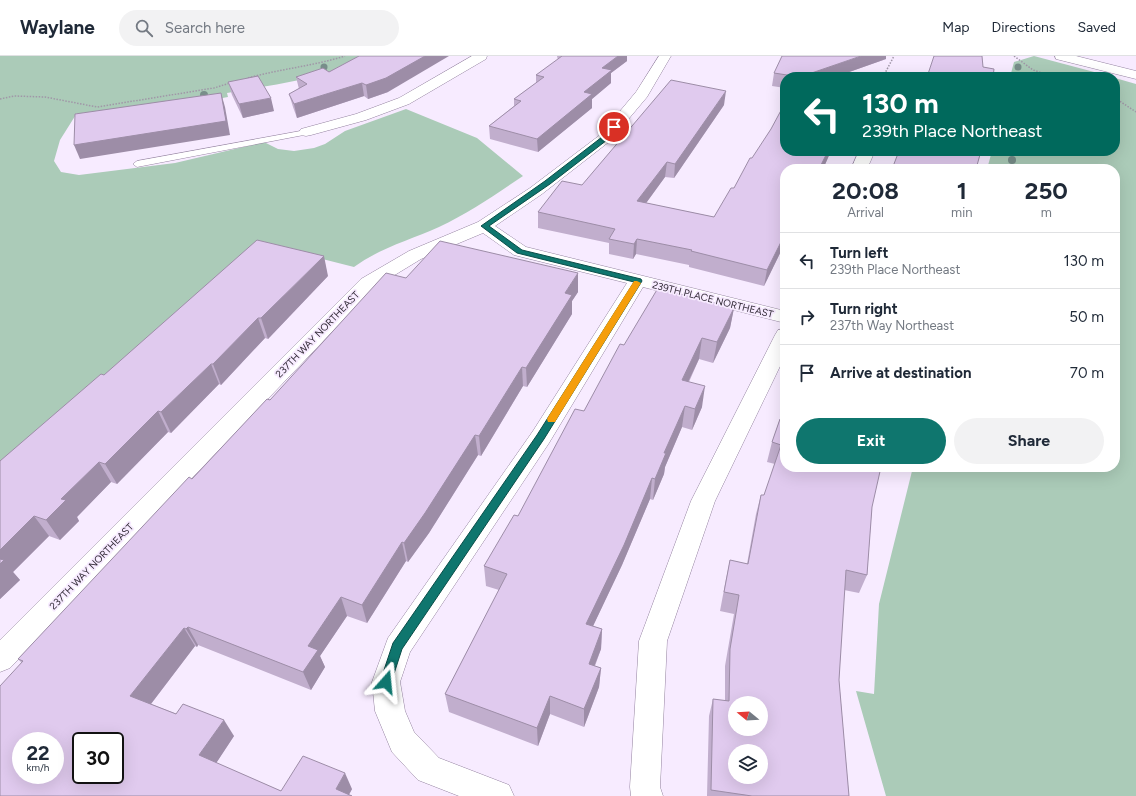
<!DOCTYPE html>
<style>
body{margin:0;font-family:Figtree,sans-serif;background:#f2f2f3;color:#1f2937;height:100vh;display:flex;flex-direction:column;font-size:15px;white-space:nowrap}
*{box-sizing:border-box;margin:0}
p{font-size:13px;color:#747a83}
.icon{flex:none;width:22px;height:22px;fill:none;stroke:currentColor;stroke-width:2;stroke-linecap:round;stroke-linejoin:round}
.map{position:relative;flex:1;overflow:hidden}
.sheet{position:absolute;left:780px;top:108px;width:340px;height:308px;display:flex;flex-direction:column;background:#fff;border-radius:16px;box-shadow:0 4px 16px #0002}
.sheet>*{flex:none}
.banner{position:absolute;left:780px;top:16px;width:340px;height:84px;border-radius:16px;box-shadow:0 4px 16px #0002;background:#00695c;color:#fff;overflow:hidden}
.needle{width:26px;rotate:288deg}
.tools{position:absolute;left:728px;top:640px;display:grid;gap:8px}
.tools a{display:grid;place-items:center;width:40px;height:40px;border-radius:50%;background:#fff;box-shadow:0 4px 16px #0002;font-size:20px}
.speed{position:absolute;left:12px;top:676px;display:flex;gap:8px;font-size:20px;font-weight:700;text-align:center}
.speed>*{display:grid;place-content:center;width:52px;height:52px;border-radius:50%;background:#fff;box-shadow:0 4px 16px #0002;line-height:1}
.speed small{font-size:10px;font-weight:400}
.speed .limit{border:2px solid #111;border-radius:6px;background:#fff;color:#111}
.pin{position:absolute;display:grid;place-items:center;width:34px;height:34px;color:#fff;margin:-17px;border:2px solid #fff;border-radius:50%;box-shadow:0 1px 4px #0007}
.me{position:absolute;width:44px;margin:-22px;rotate:18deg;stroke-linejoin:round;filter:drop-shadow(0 0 3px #0008)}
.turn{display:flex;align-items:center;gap:14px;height:84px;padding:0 16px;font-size:18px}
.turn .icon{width:52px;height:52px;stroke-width:2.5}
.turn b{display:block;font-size:28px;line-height:34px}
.eta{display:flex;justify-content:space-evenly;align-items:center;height:68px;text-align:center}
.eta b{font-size:24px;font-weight:700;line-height:28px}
.cta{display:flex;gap:8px;margin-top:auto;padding:8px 16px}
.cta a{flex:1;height:46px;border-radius:24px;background:#0f766e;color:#fff;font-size:16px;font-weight:700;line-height:46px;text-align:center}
.cta a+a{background:#f2f2f3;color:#1f2937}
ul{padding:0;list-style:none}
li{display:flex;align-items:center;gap:12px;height:56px;padding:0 16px;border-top:1px solid #e0e1e3}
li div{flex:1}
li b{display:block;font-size:15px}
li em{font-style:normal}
header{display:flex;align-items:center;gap:24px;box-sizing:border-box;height:56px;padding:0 20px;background:#fff;border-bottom:1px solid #e0e1e3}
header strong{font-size:19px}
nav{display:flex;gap:22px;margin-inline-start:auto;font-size:14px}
.search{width:280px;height:36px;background:#f2f2f3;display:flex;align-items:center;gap:10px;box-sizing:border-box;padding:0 14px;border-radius:22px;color:#747a83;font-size:15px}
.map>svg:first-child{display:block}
.green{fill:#abcbb8}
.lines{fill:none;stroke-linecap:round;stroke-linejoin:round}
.lane-casing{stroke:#9483a0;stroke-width:1}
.street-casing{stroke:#9483a0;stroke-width:1}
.path{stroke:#a096a7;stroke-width:1.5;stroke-dasharray:1.5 1.5;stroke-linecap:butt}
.lane{fill:#fff;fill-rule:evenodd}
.street{fill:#fff;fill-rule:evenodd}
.tree{fill:#788e8a}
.wall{fill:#c1aecd}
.shaded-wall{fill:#9d8da7}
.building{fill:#e0caee;stroke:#9d8da7;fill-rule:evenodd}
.route{fill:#0f766e;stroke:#0a4d48}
.slow{fill:#f59e0b}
.labels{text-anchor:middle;stroke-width:3.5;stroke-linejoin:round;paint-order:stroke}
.street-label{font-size:10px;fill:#312a36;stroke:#f7ebff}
</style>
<header>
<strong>Waylane</strong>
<div class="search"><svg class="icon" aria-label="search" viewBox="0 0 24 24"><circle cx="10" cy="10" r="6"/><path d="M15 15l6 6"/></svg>Search here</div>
<nav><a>Map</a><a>Directions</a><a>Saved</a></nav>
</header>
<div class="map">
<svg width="1136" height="740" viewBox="0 0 1136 740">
<rect width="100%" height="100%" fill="#f7ebff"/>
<g class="green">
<path d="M0 0H371C327 23 276 28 227 37L228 41 77 68V57L60 84 54 105 61 116 79 119 175 107 264 86 278 93 294 95 314 92 325 88 345 75 406 53 477 82 523 120C496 138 469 157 439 171 410 184 380 192 354 211L279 192 0 415Z"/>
<polygon points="1034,0 1113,21 1010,21 1014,6"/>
<polygon points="1115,22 1136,28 1136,740 886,740 856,635 874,638 879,548 913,411 1115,411 1115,113 987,113 992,95 1115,95"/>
</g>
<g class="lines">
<defs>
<polygon id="lane" points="306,74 309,74 309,78 137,111 133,108 137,105"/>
<g id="street">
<polygon points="472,0 487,0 486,3 409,48 366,64 311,79 306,80 301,79 299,76 301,73 356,58 399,42"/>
<polygon points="659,0 671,0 647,41 610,85 542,138 495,170 526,191 785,255 785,267 643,231 549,387 410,596 400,626 405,655 414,676 439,702 509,729 514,740 459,740 418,724 392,696 375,655 372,626 388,582 533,375 627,227 514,199 483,177 421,203 375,231 10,612 0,616 0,584 361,223 409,195 478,166 530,132 600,79 636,36"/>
<polygon points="1055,0 1076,0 1136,15 1136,23 1056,3"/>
<polygon points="859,95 875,95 867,113 851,113"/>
<polygon points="785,273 785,300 715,445 667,585 660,731 663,740 631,740 630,731 639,585 691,445 775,279 778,274"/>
</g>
</defs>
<use href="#lane" class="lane-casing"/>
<use href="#street" class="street-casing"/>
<g class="path">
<polyline points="1014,0 1033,14 1052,20"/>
<polyline points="883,21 894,0"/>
<path d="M248 22C280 13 313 10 345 0"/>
<polyline points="1115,42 1136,56"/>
<polyline points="0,43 14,40 45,41 97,51 214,32 230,27"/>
</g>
<use href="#lane" class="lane"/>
<use href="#street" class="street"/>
</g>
<g class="tree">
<circle cx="324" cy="11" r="3.5"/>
<circle cx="1018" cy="11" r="3.5"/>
<circle cx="204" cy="39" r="4"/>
<circle cx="1012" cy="104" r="4"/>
</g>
<g class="wall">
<polygon points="359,0 388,36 368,43 364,40 297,62 293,51 289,38 299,33 296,21 329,16"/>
<polygon points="557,0 627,0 627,5 611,17 611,27 592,43 592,52 538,96 490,83 489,70 514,50 514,43 536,27 536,19 558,4"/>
<polygon points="886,3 835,21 785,21 785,32 772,30 774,17"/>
<polygon points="228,26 274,55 243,62 232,39"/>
<polygon points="724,49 674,122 665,121 646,147 714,161 734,132 752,102 831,95 823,113 785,113 785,187 764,230 689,211 689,209 636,198 633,203 609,198 609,187 538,172 538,156 582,129"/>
<polygon points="328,220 268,283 265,282 221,329 219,328 171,377 168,376 117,428 111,426 77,461 79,465 60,484 49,480 13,516 20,524 0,543 0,405 104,319"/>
<polygon points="406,222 578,236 572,245 572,258 527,331 523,330 481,400 478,399 429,477 408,506 406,505 367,567 347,560 320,600 325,611 311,634 198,589 197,591 195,590 151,648 234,680 216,707 281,735 352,733 349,739 0,740 21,606 18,603 192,423 270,344"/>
<polygon points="734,252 730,272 713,307 699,303 689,326 702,351 692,374 682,371 665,411 664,418 653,444 650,443 622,509 593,570 602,573 601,593 595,610 601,612 599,631 584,671 550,658 538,690 449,656 445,638 499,534 486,530 484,510 518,460 584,355 624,289"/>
<polygon points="780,363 872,451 867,519 859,537 844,534 839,624 849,740 707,740 709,660 713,643 725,645 725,610 734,558 720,555 726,523 730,504 747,508 756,458 761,439 764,439 775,408 767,406 772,386"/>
</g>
<g class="shaded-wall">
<polygon points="425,0 449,0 388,36 368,43 366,29"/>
<polygon points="618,0 627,0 627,5 611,17 611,27 592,43 592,52 538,96 537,83 584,36 602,12"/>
<polygon points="861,0 886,0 886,3 835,21 800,21"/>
<polygon points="362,27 364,40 297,62 294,48"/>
<polygon points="726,35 724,49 674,122 675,108"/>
<polygon points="221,37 225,51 230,79 80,103 74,89"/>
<polygon points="271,42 274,55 243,62 239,48"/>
<polygon points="828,95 831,95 823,113 819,113"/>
<polygon points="667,106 665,121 636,161 637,145"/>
<polygon points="785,178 785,187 764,230 767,214"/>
<polygon points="637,183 636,198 633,203 634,188"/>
<polygon points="324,200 328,220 268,283 261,262"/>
<polygon points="578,217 578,236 572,245 572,258 527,331 526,312 565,237"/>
<polygon points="734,252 730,272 713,307 717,286"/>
<polygon points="258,262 265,282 221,329 213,308"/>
<polygon points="702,282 699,303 679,345 682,324"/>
<polygon points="211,308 219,328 171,377 161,356"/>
<polygon points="522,311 523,330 481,400 479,380"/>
<polygon points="705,330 702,351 692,374 695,353"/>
<polygon points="685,350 682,371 665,411 664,418 653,444 655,423 664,397"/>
<polygon points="158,355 168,376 117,428 105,408"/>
<polygon points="475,379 478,399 429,477 408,506 404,487"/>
<polygon points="99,406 111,426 77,461 79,465 60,484 46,464 61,443"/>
<polygon points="652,422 650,443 622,509 585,587 586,568"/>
<polygon points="34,460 49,480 13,516 20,524 0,543 0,494"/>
<polygon points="402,486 406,505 367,567 362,549"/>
<polygon points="341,541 347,560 320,600 325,611 311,634 303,616 308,590"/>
<polygon points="188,571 198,589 197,591 186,573"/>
<polygon points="184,572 195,590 144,657 130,640"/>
<polygon points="602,573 601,593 588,626 589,608"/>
<polygon points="601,612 599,631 584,671 584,653"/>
<polygon points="550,640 550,658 538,690 537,672"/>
<polygon points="224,664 234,680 211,715 199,699"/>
<polygon points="345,717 352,733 348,740 336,733"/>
</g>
<g class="building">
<polygon points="359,0 425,0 386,22 366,29 362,27 294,48 289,38 307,28 296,21 323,12 329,16"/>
<polygon points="562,0 618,0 602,12 612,14 584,36 592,38 537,83 489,70 521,45 514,43 544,21 536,19"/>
<polygon points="782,0 861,0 800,21 774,17"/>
<polygon points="934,0 982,0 983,11 994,13 993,21 927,21"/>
<polygon points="258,20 271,42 239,48 228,26"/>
<polygon points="671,24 726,35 675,108 667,106 637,145 714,161 731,132 734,132 750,102 752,102 771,73 785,47 785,95 828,95 819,113 785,113 785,178 767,214 691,195 692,194 637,183 634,188 609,183 615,173 538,156 562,125 582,129"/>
<polygon points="221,37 226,65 74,89 75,58"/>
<polygon points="899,95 981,95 976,113 892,113"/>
<polygon points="257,184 324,200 261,262 258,262 213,308 211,308 161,356 158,355 105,408 99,406 61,443 66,444 46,464 34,460 0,494 0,405 101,318 104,319"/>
<path d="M440 185 578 217 565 237 572 239 526 312 522 311 479 380 475 379 425 457 404 487 402 486 362 549 341 541 308 590 318 594 303 616 188 571 186 573 184 572 130 640 176 658 183 648 224 664 199 699 281 735 303 700 345 717 336 733 352 740H0V630L23 605 18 603 189 421 192 423 267 343 270 344 386 217 406 222ZM21 685H55V719H21ZM81 685H115V719H81Z"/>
<polygon points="658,232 734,252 717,286 702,282 682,324 705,330 695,353 685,350 664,397 666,397 655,423 652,422 624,489 586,568 602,573 589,608 601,612 584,653 550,640 537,672 445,638 507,518 484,510 514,459 518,460 575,353 584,355 620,288 624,289"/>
<path d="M780 363 785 364V411H881L872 451 867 519 846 514 839 624 849 740H752L711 734 713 643 729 645 730 593 739 539 724 536 730 504 748 508 761 439H764L781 389 772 386ZM735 647H761V673H735ZM735 695H761V721H735Z"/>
<polygon points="0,503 4,504 0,508"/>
</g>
<polygon class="route" points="612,70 617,71 607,84 550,128 489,170 522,194 641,223 642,225 544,383 402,593 390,630 386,632 382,630 380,626 393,587 537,379 634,226 517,197 481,170 545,125 602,81"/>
<polygon class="slow" points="634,225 637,225 641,227 555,366 548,366 547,363 548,361"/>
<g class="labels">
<g class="street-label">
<text transform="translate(713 243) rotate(14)" y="4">239TH PLACE NORTHEAST</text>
<text transform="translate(317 278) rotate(-46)" y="4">237TH WAY NORTHEAST</text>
<text transform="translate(91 510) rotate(-46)" y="4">237TH WAY NORTHEAST</text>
</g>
</g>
</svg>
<div class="tools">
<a><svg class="needle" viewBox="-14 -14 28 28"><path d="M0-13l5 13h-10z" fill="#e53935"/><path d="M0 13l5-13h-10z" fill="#747a83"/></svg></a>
<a><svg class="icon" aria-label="layers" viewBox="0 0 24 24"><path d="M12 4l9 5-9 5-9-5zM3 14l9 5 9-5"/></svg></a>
</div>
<div class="speed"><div>22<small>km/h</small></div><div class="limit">30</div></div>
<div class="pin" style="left:614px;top:71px;background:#d93025"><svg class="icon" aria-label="arrive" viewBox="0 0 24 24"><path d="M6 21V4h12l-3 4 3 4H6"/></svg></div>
<svg class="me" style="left:386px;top:626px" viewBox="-20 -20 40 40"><path d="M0-17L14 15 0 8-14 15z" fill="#0f766e" stroke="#fff" stroke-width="4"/></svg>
<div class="banner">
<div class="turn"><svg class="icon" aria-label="left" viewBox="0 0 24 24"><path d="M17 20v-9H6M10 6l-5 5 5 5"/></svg><div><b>130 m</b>239th Place Northeast</div></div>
</div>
<section class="sheet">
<div class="eta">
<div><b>20:08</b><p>Arrival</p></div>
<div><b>1</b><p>min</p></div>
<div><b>250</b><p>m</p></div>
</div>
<ul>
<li><svg class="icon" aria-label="left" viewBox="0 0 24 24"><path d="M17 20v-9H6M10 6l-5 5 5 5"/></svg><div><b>Turn left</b><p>239th Place Northeast</p></div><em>130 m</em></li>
<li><svg class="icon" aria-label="right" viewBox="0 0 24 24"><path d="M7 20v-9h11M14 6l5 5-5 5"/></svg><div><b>Turn right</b><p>237th Way Northeast</p></div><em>50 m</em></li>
<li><svg class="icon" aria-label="arrive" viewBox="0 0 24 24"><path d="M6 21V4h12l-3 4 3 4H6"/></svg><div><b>Arrive at destination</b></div><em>70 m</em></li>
</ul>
<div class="cta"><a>Exit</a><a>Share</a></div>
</section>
</div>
